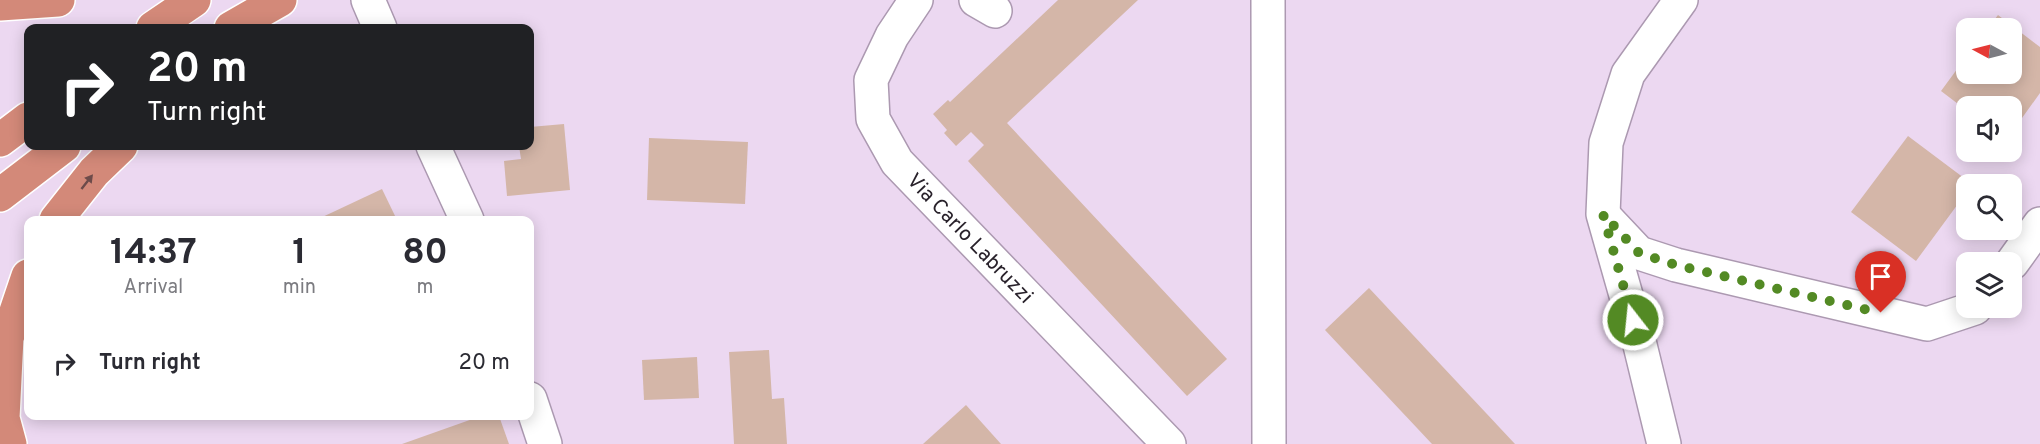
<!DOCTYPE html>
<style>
body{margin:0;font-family:Overpass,sans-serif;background:#f7f7f7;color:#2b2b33;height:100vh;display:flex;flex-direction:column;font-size:22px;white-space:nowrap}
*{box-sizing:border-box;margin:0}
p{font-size:20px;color:#7c7c81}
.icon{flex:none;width:33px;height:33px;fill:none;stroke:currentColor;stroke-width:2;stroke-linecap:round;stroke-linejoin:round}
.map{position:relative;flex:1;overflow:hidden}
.panel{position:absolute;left:24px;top:216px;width:510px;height:204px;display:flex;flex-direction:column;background:#fff;border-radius:12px;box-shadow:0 3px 15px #0003}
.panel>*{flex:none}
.banner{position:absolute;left:24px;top:24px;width:510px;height:126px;border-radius:12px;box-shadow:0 3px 15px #0003;background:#202124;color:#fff;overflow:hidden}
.needle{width:39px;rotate:277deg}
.tools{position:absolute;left:1956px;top:18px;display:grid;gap:12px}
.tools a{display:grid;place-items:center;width:66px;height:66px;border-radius:12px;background:#fff;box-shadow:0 3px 15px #0003;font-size:30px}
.pin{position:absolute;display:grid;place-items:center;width:51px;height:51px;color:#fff;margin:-62px -26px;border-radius:50% 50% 50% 0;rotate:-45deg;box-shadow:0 0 6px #0007}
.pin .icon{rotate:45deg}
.me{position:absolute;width:66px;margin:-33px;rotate:344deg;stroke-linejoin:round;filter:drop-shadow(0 0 4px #0008)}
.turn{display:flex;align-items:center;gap:21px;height:126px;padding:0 24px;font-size:27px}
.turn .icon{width:78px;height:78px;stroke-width:2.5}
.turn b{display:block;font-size:42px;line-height:51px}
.eta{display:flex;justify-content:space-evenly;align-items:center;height:102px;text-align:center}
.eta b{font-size:36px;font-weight:700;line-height:42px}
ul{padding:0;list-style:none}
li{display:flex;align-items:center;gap:18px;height:90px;padding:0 24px}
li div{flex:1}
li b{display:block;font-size:22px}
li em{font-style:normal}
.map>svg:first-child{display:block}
.building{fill:#d4b6a8}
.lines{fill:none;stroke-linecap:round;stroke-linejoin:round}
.street-casing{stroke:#ac99b1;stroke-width:36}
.highway-casing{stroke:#fff;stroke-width:36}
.street{stroke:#fff;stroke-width:33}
.highway{stroke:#d38979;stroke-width:33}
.oneway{fill:#6d4b4a}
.route{stroke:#538a24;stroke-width:10;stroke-dasharray:0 18}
.labels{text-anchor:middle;stroke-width:4.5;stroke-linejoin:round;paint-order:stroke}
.street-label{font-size:21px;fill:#29222b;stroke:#fff}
</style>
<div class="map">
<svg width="2040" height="444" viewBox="0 0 2040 444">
<rect width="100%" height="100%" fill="#ecd8f1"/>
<g class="building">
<polygon points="1058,0 1138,0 1007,123 1227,359 1187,396 968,161 984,145 971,132 956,146 944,133 947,130 933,114 948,100 950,102"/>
<polygon points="1998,15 2040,47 2040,93 2012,132 2012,106 1966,106 1966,110 1941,91 1966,57 1966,74 2012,74 2012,28 1988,28"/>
<polygon points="564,124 570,190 507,196 504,161 521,159 519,146 530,146 530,127"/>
<polygon points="1908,136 1972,184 1966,184 1966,193 1916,261 1851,212"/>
<polygon points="649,138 748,142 745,204 647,200"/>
<polygon points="382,189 397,220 316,220"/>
<polygon points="1369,288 1515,444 1432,444 1325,330"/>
<polygon points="769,350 772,399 784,398 787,444 734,444 729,352"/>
<polygon points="697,357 699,398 644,400 642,360"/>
<polygon points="966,405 1001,444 923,444"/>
<polygon points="481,416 499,416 509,444 402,444"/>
</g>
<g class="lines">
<defs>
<g id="street">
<polyline points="368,0 380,28"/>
<path id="s1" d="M916 0 892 36 871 80 873 119 897 162 1169 444"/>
<polyline points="976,0 995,11"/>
<polyline points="1268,0 1269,444"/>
<polyline points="433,146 467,220"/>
<polyline points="1606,218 1639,253 1676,265 1927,324 1975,308"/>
<polyline points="2012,263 2040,224"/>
<polyline points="530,399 545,444"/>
<polyline points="1664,444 1639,341 1603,214 1606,143 1628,74 1681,0"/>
</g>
<g id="highway">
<polyline points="0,4 58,0"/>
<polyline points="153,28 194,0"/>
<polyline points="231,28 280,0"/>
<polyline points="0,140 28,119"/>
<polyline points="0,195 64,146"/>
<polyline points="56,220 94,172 121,146"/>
<polyline points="10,444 3,418 7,338 28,276"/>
</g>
</defs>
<use href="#street" class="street-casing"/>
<use href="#highway" class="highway-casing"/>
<use href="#street" class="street"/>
<use href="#highway" class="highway"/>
</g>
<defs><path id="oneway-solid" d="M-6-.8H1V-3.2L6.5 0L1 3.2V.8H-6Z" transform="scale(1.5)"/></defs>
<use class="oneway" href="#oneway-solid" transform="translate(87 182) rotate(-52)"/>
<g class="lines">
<polyline class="route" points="1633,320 1603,214 1639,253 1676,265 1881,313"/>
</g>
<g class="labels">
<g class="street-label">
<text dy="7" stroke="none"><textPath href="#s1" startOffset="286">Via Carlo Labruzzi</textPath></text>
</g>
</g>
</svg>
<div class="tools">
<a><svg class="needle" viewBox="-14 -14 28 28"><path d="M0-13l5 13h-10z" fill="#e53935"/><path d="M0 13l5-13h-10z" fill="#7c7c81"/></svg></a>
<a><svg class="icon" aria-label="sound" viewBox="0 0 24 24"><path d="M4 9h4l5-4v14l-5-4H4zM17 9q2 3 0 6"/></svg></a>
<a><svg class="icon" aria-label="search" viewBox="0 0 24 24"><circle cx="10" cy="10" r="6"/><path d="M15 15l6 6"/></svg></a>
<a><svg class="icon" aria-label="layers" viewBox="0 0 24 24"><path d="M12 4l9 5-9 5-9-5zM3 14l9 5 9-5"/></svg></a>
</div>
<div class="pin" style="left:1881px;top:313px;background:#d93025"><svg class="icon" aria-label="arrive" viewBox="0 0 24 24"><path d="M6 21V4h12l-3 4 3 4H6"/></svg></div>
<svg class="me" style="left:1633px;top:320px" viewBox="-20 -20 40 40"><circle r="17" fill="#538a24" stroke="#fff" stroke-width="3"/><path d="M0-11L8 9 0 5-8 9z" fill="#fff"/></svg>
<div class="banner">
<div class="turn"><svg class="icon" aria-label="right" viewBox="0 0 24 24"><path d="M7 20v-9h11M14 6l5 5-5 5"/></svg><div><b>20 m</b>Turn right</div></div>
</div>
<section class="panel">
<div class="eta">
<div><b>14:37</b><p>Arrival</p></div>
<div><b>1</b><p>min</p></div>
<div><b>80</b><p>m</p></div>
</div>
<ul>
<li><svg class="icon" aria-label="right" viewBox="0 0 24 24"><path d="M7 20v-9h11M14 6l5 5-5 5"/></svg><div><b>Turn right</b></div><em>20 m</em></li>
</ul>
</section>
</div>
